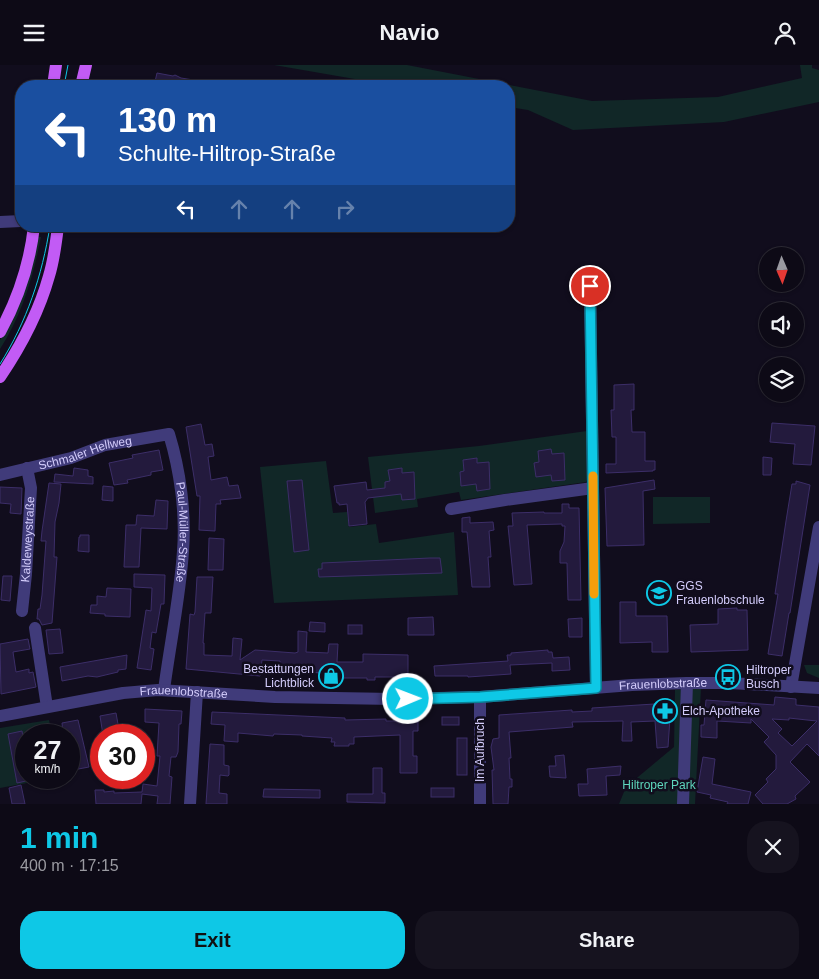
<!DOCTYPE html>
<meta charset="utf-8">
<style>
body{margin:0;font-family:Helvetica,sans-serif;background:#16131f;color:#f1f3f6;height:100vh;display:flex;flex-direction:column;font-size:19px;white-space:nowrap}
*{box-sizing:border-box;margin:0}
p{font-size:16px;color:#9a9aa1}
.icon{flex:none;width:28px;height:28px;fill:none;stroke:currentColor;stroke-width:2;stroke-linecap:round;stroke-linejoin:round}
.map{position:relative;height:739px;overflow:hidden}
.sheet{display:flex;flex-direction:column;background:#0d0a16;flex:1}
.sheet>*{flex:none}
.guide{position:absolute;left:15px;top:15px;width:500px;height:152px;border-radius:20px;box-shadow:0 1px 4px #0004,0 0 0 1px #2d2b35;background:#1a4fa0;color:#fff;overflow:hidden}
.needle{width:32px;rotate:178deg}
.controls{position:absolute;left:759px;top:182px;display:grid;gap:10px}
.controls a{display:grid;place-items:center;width:45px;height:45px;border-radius:50%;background:#0d0a16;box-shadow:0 1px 4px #0004,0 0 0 1px #2d2b35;font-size:25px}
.speed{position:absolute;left:15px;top:659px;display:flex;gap:10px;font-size:25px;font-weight:700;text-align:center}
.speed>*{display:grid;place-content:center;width:65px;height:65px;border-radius:50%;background:#0d0a16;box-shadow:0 1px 4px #0004,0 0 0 1px #2d2b35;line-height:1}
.speed small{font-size:12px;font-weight:400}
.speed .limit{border:8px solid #d22;background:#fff;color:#111}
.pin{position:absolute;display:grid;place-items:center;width:42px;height:42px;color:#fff;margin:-21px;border:2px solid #fff;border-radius:50%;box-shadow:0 1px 5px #0007}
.me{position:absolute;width:55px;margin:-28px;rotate:89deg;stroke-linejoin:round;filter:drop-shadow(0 0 4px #0008)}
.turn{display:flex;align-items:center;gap:18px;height:105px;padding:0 20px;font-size:22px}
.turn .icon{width:65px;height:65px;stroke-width:2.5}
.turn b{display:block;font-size:35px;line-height:42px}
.lanes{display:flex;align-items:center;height:48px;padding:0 20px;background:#0003;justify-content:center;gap:25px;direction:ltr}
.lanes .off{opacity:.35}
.round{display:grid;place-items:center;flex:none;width:52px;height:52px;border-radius:20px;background:#16131f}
.headline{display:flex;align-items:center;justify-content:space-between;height:85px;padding:0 20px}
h1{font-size:30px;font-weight:700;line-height:38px;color:#0ec8e6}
.cta{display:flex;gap:10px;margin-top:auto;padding:10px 20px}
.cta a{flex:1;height:58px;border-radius:20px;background:#0ec8e6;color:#111;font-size:20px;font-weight:700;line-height:58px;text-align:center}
.cta a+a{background:#16131f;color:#f1f3f6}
header{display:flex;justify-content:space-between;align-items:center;height:65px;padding:0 20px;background:#0d0a16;font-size:22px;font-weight:700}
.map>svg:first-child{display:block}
.green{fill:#112727}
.building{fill:#231a3d;stroke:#3c2e68;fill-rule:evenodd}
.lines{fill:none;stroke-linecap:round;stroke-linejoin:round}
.minor{stroke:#403b7a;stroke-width:12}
.major{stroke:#c25bf5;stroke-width:12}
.tram{stroke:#0ec8e6;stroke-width:1}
.route-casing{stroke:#098296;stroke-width:12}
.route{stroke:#0ec8e6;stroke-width:9}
.slow{stroke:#f59e0b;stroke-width:9}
.labels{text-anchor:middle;stroke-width:5;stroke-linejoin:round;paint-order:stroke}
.street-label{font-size:12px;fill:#d4cdfc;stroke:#110d1d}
.poi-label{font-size:12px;fill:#d4cdfc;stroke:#110d1d;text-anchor:start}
.park-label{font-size:12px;fill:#5ed6bd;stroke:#110d1d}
</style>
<header><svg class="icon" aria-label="menu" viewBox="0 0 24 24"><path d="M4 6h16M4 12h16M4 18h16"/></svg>Navio<svg class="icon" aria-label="person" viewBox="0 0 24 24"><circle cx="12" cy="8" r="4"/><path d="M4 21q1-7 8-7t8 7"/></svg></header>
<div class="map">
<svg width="819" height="739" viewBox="0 0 819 739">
<rect width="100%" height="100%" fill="#110d1d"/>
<g class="green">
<polygon points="274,0 407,0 592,36 718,32 802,13 800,0 812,0 812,3 819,5 819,37 724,57 573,65 528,45 509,42 509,21 395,21"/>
<path d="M38 172H41C33 212 22 250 0 284V275L8 260Z"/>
<polygon points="587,366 588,413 586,417 461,435 459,427 417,434 418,442 375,448 368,392 479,381"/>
<polygon points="326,396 333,448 347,447 349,462 376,459 379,478 454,467 458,530 274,538 260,402"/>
<polygon points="653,432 710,432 710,458 653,459"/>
<polygon points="804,600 819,600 819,613 807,608"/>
<polygon points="701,623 695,739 619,739 626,722 674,682 675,625"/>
<polygon points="49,655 52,670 26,670 26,712 54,713 0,723 0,663"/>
</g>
<g class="building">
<polygon points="157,8 173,11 175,10 181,13 206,17 205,21 154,21"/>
<polygon points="634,319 634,345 631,345 632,367 645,367 645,396 655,396 655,405 653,405 653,406 606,408 606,399 616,399 616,372 612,372 611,345 614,345 614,320"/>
<polygon points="772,358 815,361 811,400 793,399 795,379 770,377"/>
<polygon points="201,359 205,380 212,379 214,391 208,392 211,415 227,412 229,421 238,420 241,433 220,435 221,439 216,439 215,466 199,465 200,431 197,431 186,362"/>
<polygon points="551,384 552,389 564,388 565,415 552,416 551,410 536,412 534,398 539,397 538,386"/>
<polygon points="159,385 163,405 151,407 151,410 127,415 128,418 114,420 109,398 133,393 132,390"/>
<polygon points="763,392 772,393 771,410 763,410"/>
<polygon points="477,393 477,398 489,397 490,424 477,426 476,419 461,421 460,407 464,406 463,395"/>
<polygon points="74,403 88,405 88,411 93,412 93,419 54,417 55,409 73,411"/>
<polygon points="402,403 402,408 414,407 415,434 402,435 401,429 368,433 365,437 367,459 349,461 347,439 339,440 339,438 337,438 334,421 366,417 367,425 385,423 385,417 390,416 388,405"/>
<polygon points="302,415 309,485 294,487 287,416"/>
<polygon points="654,415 655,424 643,426 644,480 607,481 605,423"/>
<polygon points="796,416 810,420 790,548 789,548 782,591 768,589 778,529 775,529 786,456 792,419 796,419"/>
<polygon points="49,418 61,419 59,438 55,457 54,492 57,492 52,558 42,560 39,554 37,554 38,544 40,544 42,530 46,476 41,476 42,466"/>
<polygon points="103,421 113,422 113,436 102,435"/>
<polygon points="0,422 22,423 21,449 10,448 11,439 0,438"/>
<polygon points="156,435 168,436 167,464 141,463 139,502 124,502 126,460 136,460 137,450 154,451"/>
<polygon points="562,439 569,439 569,443 579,443 581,535 568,535 567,498 560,498 560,486 564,477 565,461 562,461 562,459 527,460 532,519 514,520 508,461 513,461 512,448 544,447 544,448 562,448"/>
<polygon points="470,452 470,458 493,457 494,465 489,466 491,492 488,492 490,522 472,522 467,467 462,467 462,453"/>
<polygon points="80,470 89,470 89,487 78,486 79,472 80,472"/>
<polygon points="209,473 224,474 223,505 208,505"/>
<polygon points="430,493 440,493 442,508 319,512 318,504 322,504 322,498"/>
<polygon points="134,509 165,510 164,539 161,539 156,568 152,567 150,583 154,584 151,605 137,603 146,545 151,546 152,523 134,522"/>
<polygon points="3,511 12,511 10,536 1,535"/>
<polygon points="197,512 213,512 211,548 205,548 203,578 204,578 204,590 232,591 233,573 242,574 240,595 255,585 295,588 298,587 298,566 307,567 306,587 328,588 329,579 338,579 337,597 363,597 363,589 408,590 408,612 375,612 375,615 367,615 367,613 327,613 327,610 321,609 321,608 280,605 280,596 262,595 260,611 186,604 190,549 194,550 195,547"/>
<polygon points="107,523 131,524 130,552 105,551 105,549 90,548 91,540 97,540 97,531 106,532"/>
<polygon points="620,537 636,537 636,551 667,551 668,587 652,587 652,577 620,578"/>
<polygon points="737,543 737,545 747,545 748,585 691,587 690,560 718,559 718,544"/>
<polygon points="433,552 434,570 408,570 408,553"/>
<polygon points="582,553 582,572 569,572 568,554"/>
<polygon points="310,557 325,558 325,567 309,566"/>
<rect x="348" y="560" width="14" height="9"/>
<polygon points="60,564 63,588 49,589 46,565"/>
<polygon points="28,574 30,584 13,587 16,607 29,604 29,608 33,607 36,622 1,629 0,579"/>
<polygon points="548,585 548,587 552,587 553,593 569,592 570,605 552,606 552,598 510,600 511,609 468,612 468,611 435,611 434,601 508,596 507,590 511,590 511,588"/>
<polygon points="127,590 126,604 118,605 118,607 97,612 88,611 62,616 60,602"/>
<path d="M775 632 796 634V640L819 642V691L807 679 790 697 810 717 795 731 796 734 787 739H763L755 730 768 717 766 714 776 704V690L764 677 769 672 751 654V658L717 656V673L701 672V660H704L706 635 774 640ZM789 653 807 655 817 656 792 681 778 668 782 664 772 654 789 655Z"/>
<polygon points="670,638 671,653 670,653 668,682 657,683 655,656 631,657 632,676 622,676 623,656 572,657 573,662 509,667 511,693 509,693 510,714 512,714 512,722 509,722 508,739 493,739 492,705 494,705 491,682 493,674 499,673 499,650 572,645 572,647 592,646 592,643"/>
<polygon points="145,644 182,646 181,659 179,659 178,687 176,692 171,692 169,711 172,712 170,739 157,739 158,731 142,729 141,739 96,739 95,725 104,725 104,727 114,726 114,728 142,727 143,719 157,721 160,691 157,691 159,658 145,657"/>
<polygon points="212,647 345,653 345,655 386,654 386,656 418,656 418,666 413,666 413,691 417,691 417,708 400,708 400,670 354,672 354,679 349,679 349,681 334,681 335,677 331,677 332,673 302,671 302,670 274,669 273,671 238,668 238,677 224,676 225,660 211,659"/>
<polygon points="116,648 120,670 103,670 100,651"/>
<rect x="442" y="652" width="17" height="8"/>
<polygon points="78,655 89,702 73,705 69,690 69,670 65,670 63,668 62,658"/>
<polygon points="22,666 26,691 26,716 17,718 8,669"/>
<rect x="457" y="673" width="10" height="37"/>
<polygon points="210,679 224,680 224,700 229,701 229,710 228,711 220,710 219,728 227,729 227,739 206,739"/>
<polygon points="564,690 566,713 550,712 549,701 556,701 555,691"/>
<polygon points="703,692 715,694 712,719 751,727 748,739 727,739 728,737 710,733 711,730 697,727"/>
<polygon points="621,701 620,710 606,711 607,730 579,731 578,719 588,719 587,704"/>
<polygon points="373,703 382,703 382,728 385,728 385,738 347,737 347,729 373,729"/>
<polygon points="21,720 25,739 12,739 9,723"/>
<rect x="431" y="723" width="23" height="9"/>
<polygon points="264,724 320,725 320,733 263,732"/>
</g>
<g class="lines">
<g class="minor">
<polyline points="0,157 21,156"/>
<polyline points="590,221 596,623"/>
<path id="s1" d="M0 410 71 393 105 380 169 369C180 405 186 448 183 486 180 532 170 579 164 625"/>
<polyline points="451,444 505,435 593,423"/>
<path id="s2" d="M22 546 26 509 31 423 27 403"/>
<polyline points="35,563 47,642"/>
<polyline points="791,622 819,462"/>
<polyline points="480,632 480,739"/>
<path id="s3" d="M0 651 123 628 158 625 275 632 394 634 480 632 632 620 687 618H730L819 623"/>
<polyline points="190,739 197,627"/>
<polyline points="683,739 687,618"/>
</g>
<g class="major">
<polyline points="53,21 56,0"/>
<polyline points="81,21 86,0"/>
<path d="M0 267C18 234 30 198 34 161"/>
<path d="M0 312C21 281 39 247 49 211 54 195 56 178 58 161"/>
</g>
<g class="tram">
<polyline points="64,21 68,0"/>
<path d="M0 299C27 256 42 211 50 161"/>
</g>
</g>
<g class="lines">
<defs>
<polyline id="route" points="408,634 480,632 596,623 590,221"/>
</defs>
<use href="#route" class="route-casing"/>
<use href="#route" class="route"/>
<polyline class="slow" points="593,411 594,529"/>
</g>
<defs>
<symbol id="school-ring" viewBox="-11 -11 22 22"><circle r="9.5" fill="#110d1d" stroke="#0ec8e6" stroke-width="1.5"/><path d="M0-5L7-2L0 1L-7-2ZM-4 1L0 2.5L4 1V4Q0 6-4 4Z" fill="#0ec8e6"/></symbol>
<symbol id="shop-ring" viewBox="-11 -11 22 22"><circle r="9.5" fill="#110d1d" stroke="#0ec8e6" stroke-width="1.5"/><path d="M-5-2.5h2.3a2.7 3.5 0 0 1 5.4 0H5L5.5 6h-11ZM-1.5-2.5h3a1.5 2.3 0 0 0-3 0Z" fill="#0ec8e6"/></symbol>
<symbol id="bus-ring" viewBox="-11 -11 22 22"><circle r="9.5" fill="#110d1d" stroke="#0ec8e6" stroke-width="1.5"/><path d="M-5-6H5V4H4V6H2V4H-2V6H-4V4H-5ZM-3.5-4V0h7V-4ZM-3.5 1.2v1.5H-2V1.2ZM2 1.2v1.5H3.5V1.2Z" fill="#0ec8e6"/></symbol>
<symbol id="pharmacy-ring" viewBox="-11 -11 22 22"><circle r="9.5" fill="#110d1d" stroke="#0ec8e6" stroke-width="1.5"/><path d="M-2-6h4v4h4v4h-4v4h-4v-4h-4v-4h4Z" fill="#0ec8e6"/></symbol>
</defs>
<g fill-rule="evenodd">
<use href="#school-ring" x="645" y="514" width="28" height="28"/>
<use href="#shop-ring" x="317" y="597" width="28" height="28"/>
<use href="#bus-ring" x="714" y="598" width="28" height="28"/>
<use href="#pharmacy-ring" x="651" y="632" width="28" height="28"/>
</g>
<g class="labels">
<g class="street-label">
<text dy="4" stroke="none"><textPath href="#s1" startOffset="88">Schmaler Hellweg</textPath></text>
<text dy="4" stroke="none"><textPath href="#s1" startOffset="274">Paul-Müller-Straße</textPath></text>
<text dy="4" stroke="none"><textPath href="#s2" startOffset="72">Kaldeweystraße</textPath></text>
<text dy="4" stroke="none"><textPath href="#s3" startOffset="666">Frauenlobstraße</textPath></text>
<text dy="4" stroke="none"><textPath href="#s3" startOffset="186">Frauenlobstraße</textPath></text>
<text transform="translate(480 685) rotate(-90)" y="4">Im Aufbruch</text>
</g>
<g class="poi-label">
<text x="676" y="525">GGS<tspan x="676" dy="14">Frauenlobschule</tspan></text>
<text x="314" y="608" text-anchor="end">Bestattungen<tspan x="314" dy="14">Lichtblick</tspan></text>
<text x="746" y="609">Hiltroper<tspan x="746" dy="14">Busch</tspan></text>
<text x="682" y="650">Elch-Apotheke</text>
</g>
<g class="park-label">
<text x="659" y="724">Hiltroper Park</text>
</g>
</g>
</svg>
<div class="controls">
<a><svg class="needle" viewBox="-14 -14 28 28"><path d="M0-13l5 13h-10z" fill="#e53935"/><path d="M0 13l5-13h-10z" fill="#9a9aa1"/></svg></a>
<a><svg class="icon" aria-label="sound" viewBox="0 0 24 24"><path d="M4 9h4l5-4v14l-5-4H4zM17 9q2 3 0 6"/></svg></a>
<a><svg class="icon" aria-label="layers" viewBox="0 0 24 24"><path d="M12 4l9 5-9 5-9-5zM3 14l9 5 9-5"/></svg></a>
</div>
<div class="speed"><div>27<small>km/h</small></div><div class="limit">30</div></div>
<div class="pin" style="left:590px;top:221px;background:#d93025"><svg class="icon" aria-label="arrive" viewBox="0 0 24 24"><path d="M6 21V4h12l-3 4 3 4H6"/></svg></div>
<svg class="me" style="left:408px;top:634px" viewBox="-20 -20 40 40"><circle r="17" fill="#0ec8e6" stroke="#fff" stroke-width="3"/><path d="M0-11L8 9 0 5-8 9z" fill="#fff"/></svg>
<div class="guide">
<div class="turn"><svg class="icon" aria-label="left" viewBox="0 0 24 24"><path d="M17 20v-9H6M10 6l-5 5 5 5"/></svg><div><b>130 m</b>Schulte-Hiltrop-Straße</div></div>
<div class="lanes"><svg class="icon" aria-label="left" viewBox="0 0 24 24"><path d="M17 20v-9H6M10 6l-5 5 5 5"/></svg><svg class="icon off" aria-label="ahead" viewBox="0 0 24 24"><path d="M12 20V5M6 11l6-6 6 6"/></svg><svg class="icon off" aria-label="ahead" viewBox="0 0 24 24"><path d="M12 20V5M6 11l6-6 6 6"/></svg><svg class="icon off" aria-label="right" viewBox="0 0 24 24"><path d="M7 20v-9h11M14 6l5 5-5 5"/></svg></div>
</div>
</div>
<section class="sheet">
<div class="headline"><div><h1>1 min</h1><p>400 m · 17:15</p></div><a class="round"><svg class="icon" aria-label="close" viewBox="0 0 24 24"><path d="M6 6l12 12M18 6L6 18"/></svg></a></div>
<div class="cta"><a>Exit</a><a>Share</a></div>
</section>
